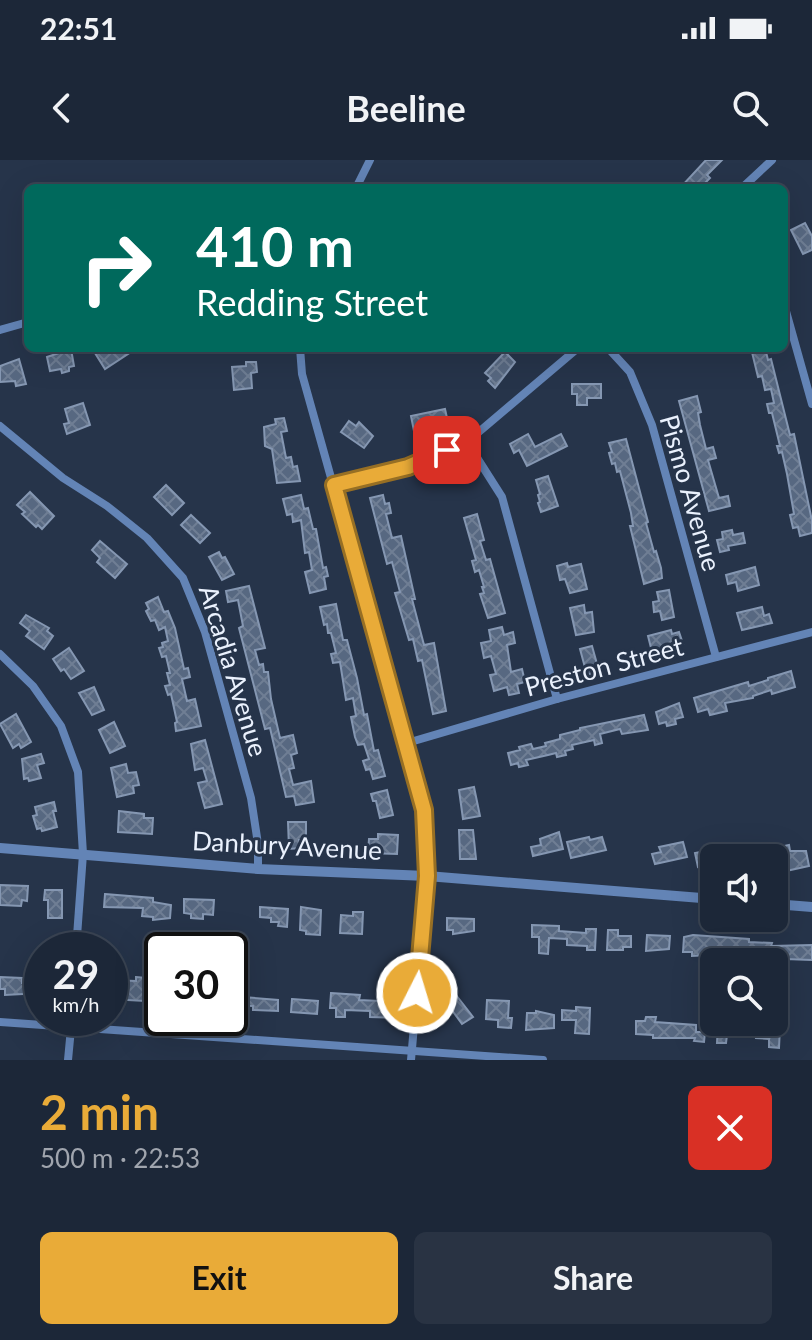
<!DOCTYPE html>
<meta charset="utf-8">
<style>
body{margin:0;font-family:Lato,sans-serif;background:#293343;color:#f1f3f6;height:100vh;display:flex;flex-direction:column;font-size:30px;white-space:nowrap}
*{box-sizing:border-box;margin:0}
p{font-size:26px;color:#a0a5ae}
.icon{flex:none;width:44px;height:44px;fill:none;stroke:currentColor;stroke-width:2;stroke-linecap:round;stroke-linejoin:round}
.map{position:relative;height:900px;overflow:hidden}
.sheet{display:flex;flex-direction:column;background:#1c2738;flex:1}
.sheet>*{flex:none}
.guide{position:absolute;left:24px;top:24px;width:764px;height:168px;border-radius:12px;box-shadow:0 8px 32px #0002,0 0 0 2px #3a4453;background:#00695c;color:#fff;overflow:hidden}
.buttons{position:absolute;left:700px;top:684px;display:grid;gap:16px}
.buttons a{display:grid;place-items:center;width:88px;height:88px;border-radius:12px;background:#1c2738;box-shadow:0 8px 32px #0002,0 0 0 2px #3a4453;font-size:40px}
.speed{position:absolute;left:24px;top:772px;display:flex;gap:16px;font-size:40px;font-weight:700;text-align:center}
.speed>*{display:grid;place-content:center;width:104px;height:104px;border-radius:50%;background:#1c2738;box-shadow:0 8px 32px #0002,0 0 0 2px #3a4453;line-height:1}
.speed small{font-size:20px;font-weight:400}
.speed .limit{border:4px solid #111;border-radius:12px;background:#fff;color:#111}
.pin{position:absolute;display:grid;place-items:center;width:68px;height:68px;color:#fff;margin:-34px;border-radius:16px;box-shadow:0 4px 12px #0006}
.me{position:absolute;width:88px;margin:-44px;rotate:5deg;stroke-linejoin:round;filter:drop-shadow(0 0 6px #0008)}
.turn{display:flex;align-items:center;gap:28px;height:168px;padding:0 40px;font-size:36px}
.turn .icon{width:104px;height:104px;stroke-width:2.5}
.turn b{display:block;font-size:56px;line-height:68px}
.round{display:grid;place-items:center;flex:none;width:84px;height:84px;border-radius:12px;background:#293343}
.overview{display:flex;align-items:center;justify-content:space-between;height:136px;padding:0 40px}
h1{font-size:48px;font-weight:700;line-height:60px;color:#e9ab38}
.cta{display:flex;gap:16px;margin-top:auto;padding:16px 40px}
.cta a{flex:1;height:92px;border-radius:12px;background:#e9ab38;color:#111;font-size:32px;font-weight:700;line-height:92px;text-align:center}
.cta a+a{background:#293343;color:#f1f3f6}
.status{display:flex;justify-content:space-between;align-items:center;height:56px;padding:0 40px;background:#1c2738;direction:ltr}
.status svg{height:22px;fill:currentColor}
header{display:flex;justify-content:space-between;align-items:center;height:104px;padding:0 40px;background:#1c2738;font-size:36px;font-weight:700}
.map>svg:first-child{display:block}
.building{fill:url(#building-cross-hatch);stroke:#8597b2;stroke-width:2}
.lines{fill:none;stroke-linecap:round;stroke-linejoin:round}
.minor{stroke:#6384b6;stroke-width:8}
.tertiary{stroke:#6384b6;stroke-width:10}
.route-casing{stroke:#976f24;stroke-width:20}
.route{stroke:#e9ab38;stroke-width:14}
.labels{text-anchor:middle;stroke-width:6;stroke-linejoin:round;paint-order:stroke}
.street-label{font-size:26px;fill:#eaf1fd;stroke:#26344a}
</style>
<div class="status"><b>22:51</b><svg viewBox="0 0 49 12"><path d="M0 12V9h3v3zM5 12V6h3v6zM10 12V3h3v9zM15 12V0h3v12zM26 1h20v11H26zM47 4h2v5h-2z"/></svg></div>
<header><svg class="icon" aria-label="back" viewBox="0 0 24 24"><path d="M15 5l-7 7 7 7"/></svg>Beeline<svg class="icon" aria-label="search" viewBox="0 0 24 24"><circle cx="10" cy="10" r="6"/><path d="M15 15l6 6"/></svg></header>
<div class="map">
<svg width="812" height="900" viewBox="0 0 812 900">
<defs>
<pattern id="building-cross-hatch" width="8" height="8" patternUnits="userSpaceOnUse" patternTransform="scale(2)"><rect width="8" height="8" fill="#576881"/><path d="M0 0l8 8M0 8l8-8" fill="none" stroke="#6f7e94"/></pattern>
</defs>
<rect width="100%" height="100%" fill="#26344a"/>
<g class="building">
<polygon points="706,0 722,0 707,15 710,18 700,28 680,28"/>
<polygon points="805,63 812,76 812,90 803,94 791,70"/>
<polygon points="103,188 128,188 131,192 105,209 95,193"/>
<polygon points="751,188 765,188 768,200 771,199 790,275 794,274 812,361 812,373 800,376 798,367 793,368 790,355 794,354 787,314 782,292 779,293 777,286 780,286 772,253 769,253 767,244 774,243 771,229 765,230 762,216 758,217"/>
<polygon points="71,189 74,206 69,207 69,211 62,213 61,209 50,211 47,197"/>
<polygon points="505,192 515,202 495,228 488,221 491,218 485,213"/>
<polygon points="19,199 26,224 16,226 15,221 0,222 0,206"/>
<polygon points="246,202 256,202 257,212 251,213 252,228 234,230 232,207 246,206"/>
<polygon points="572,224 601,224 601,238 587,238 587,245 577,245 577,234 572,234"/>
<polygon points="697,236 701,252 698,253 700,265 706,289 713,287 716,298 708,300 719,338 728,336 730,346 709,351 679,241"/>
<polygon points="83,243 90,265 67,274 64,264 69,263 65,249"/>
<polygon points="445,249 447,258 440,259 441,265 414,271 411,256"/>
<polygon points="284,258 287,271 281,272 286,298 291,297 293,307 297,306 300,321 277,323 272,289 265,286 264,267 276,264 275,259"/>
<polygon points="349,261 356,266 359,262 373,276 364,288 341,272"/>
<polygon points="528,274 535,287 561,274 567,286 527,306 519,290 514,293 510,284"/>
<polygon points="626,279 648,362 646,363 654,392 656,391 661,408 662,418 644,424 630,366 633,366 631,353 620,311 617,312 615,303 612,304 609,293 612,292 609,283"/>
<polygon points="548,316 558,346 541,352 538,343 540,342 538,335 540,334 536,320"/>
<polygon points="166,325 184,343 172,355 154,337"/>
<polygon points="30,332 54,356 42,369 38,365 36,367 22,354 25,352 17,345"/>
<polygon points="301,335 304,349 308,348 313,369 316,369 323,408 326,407 328,416 324,417 326,429 310,433 305,412 312,410 309,392 305,393 301,360 293,362 292,354 287,355 283,339"/>
<polygon points="383,335 385,344 389,343 391,353 386,354 392,378 401,376 415,439 412,439 424,485 434,483 446,551 433,554 422,500 418,501 413,479 409,480 398,443 395,433 400,432 392,402 387,404 370,338"/>
<polygon points="477,354 484,380 480,381 486,400 490,399 505,453 488,458 480,434 484,433 482,427 484,427 479,410 475,412 472,401 476,400 464,358"/>
<polygon points="191,355 210,373 200,383 181,365"/>
<polygon points="732,370 733,375 743,373 745,383 728,386 729,390 720,392 717,380 723,379 722,372"/>
<polygon points="100,381 127,404 115,418 97,402 100,398 92,390"/>
<polygon points="219,392 222,398 225,397 234,414 222,420 209,397"/>
<polygon points="567,403 568,407 581,404 587,429 570,433 565,419 560,420 557,406"/>
<polygon points="755,407 759,425 738,431 736,422 728,424 726,415"/>
<polygon points="249,426 265,488 255,490 259,505 263,504 264,512 268,512 271,539 280,578 293,575 297,593 291,595 294,608 289,609 293,625 311,621 314,642 296,645 294,636 286,637 270,568 265,569 239,468 243,466 238,440 228,442 226,431"/>
<polygon points="669,430 674,457 662,460 660,451 654,452 653,442 659,441 657,432"/>
<polygon points="158,437 164,452 168,451 175,468 184,509 188,508 190,517 182,519 187,541 195,539 201,566 176,571 175,563 177,562 171,534 168,535 165,526 170,525 167,513 170,513 166,496 162,497 159,488 163,487 162,483 168,481 165,467 159,470 155,460 151,461 146,451 149,449 146,443"/>
<polygon points="336,444 343,480 347,480 357,518 364,555 367,554 374,591 378,590 385,616 373,619 370,609 366,610 363,601 369,599 364,584 358,585 355,577 351,557 356,556 353,538 346,540 340,502 333,503 331,494 336,493 331,473 328,473 327,464 324,465 320,447"/>
<polygon points="584,445 585,453 592,452 594,472 576,475 570,448"/>
<polygon points="762,447 764,456 769,454 772,463 742,470 737,453"/>
<polygon points="26,455 49,468 47,471 53,476 44,489 26,476 30,471 20,463"/>
<polygon points="502,467 504,475 513,472 515,483 507,485 511,512 522,509 525,522 517,524 519,533 509,535 507,527 494,531 490,515 496,514 491,496 484,498 481,483 491,481 489,470"/>
<polygon points="671,470 672,474 679,472 683,484 653,496 648,476"/>
<polygon points="592,486 599,511 587,515 580,489"/>
<polygon points="69,488 84,511 71,519 64,509 61,511 53,499"/>
<polygon points="791,511 795,527 772,534 771,530 753,536 753,538 725,543 727,551 710,555 708,549 698,552 694,538 748,522 749,526 768,520 768,518"/>
<polygon points="94,527 104,550 92,555 79,533"/>
<polygon points="679,543 683,557 675,559 676,564 667,566 666,562 659,564 656,552"/>
<polygon points="16,554 31,582 21,588 19,584 13,588 0,564"/>
<polygon points="644,555 648,570 622,574 620,569 600,574 602,583 595,585 594,580 572,585 573,589 565,591 566,595 557,597 556,593 548,595 526,600 528,605 519,607 518,603 511,605 508,593 520,590 519,587 531,584 533,589 546,586 545,583 560,579 560,575 580,570 580,568"/>
<polygon points="114,562 125,586 110,593 99,570"/>
<polygon points="205,580 222,644 205,648 198,623 207,621 203,608 195,610 191,584"/>
<polygon points="41,594 44,603 37,605 41,618 29,621 28,618 24,619 22,599"/>
<polygon points="126,604 128,613 136,612 139,625 133,626 134,633 117,637 111,608"/>
<polygon points="474,627 480,656 463,659 459,630"/>
<polygon points="387,630 393,655 380,658 376,641 373,641 371,634"/>
<polygon points="54,642 56,651 53,651 57,667 42,671 41,668 37,669 33,656 37,655 35,647"/>
<polygon points="119,651 144,654 144,658 153,658 152,674 118,672"/>
<polygon points="288,662 306,662 306,680 299,680 300,688 289,689"/>
<polygon points="459,670 473,670 476,699 460,699"/>
<polygon points="559,672 563,689 533,696 531,687 541,685 540,679"/>
<polygon points="378,674 398,675 397,694 368,693 369,679 378,679"/>
<polygon points="589,677 590,680 602,677 606,690 571,698 567,682"/>
<polygon points="683,682 687,697 655,704 652,694 661,692 659,687"/>
<polygon points="789,685 790,691 806,691 809,706 777,713 771,689"/>
<polygon points="722,688 724,698 714,698 714,704 698,707 695,693"/>
<polygon points="0,725 28,726 27,741 22,740 21,746 0,745"/>
<polygon points="45,730 62,730 62,758 48,758 48,740 44,740"/>
<polygon points="105,734 153,738 153,742 171,745 170,758 153,760 153,757 142,756 143,748 104,747"/>
<polygon points="184,739 214,740 213,755 203,754 203,759 191,758 191,754 184,753"/>
<polygon points="260,747 288,749 287,767 278,766 279,762 271,762 271,758 260,757"/>
<polygon points="301,747 321,750 320,775 306,774 306,771 300,770"/>
<polygon points="353,752 363,752 362,774 340,773 341,755 353,756"/>
<polygon points="447,758 474,759 474,771 453,774 453,770 447,770"/>
<polygon points="532,765 559,766 559,771 586,773 586,769 596,769 595,790 587,790 587,786 567,785 567,779 549,778 548,794 539,793 539,777 532,777"/>
<polygon points="608,770 618,770 618,776 631,776 631,787 623,787 623,790 607,790"/>
<polygon points="647,775 670,776 669,789 646,791"/>
<polygon points="693,775 749,779 749,782 772,783 771,786 812,785 812,800 785,799 785,803 768,802 768,797 760,796 739,795 738,799 729,798 730,794 692,796 692,792 683,792 684,777"/>
<polygon points="0,817 22,818 22,823 42,824 42,833 5,835 5,829 0,829"/>
<polygon points="136,817 156,819 154,837 146,837 145,841 110,839 111,820 136,821"/>
<polygon points="230,832 244,832 243,837 278,840 278,851 253,850 253,846 230,845"/>
<polygon points="331,833 360,835 359,840 380,841 380,837 387,838 388,833 403,834 401,858 370,857 370,851 345,850 345,857 336,857 336,848 330,848"/>
<polygon points="456,835 473,857 462,864 446,842"/>
<polygon points="292,839 318,841 317,854 291,852"/>
<polygon points="487,840 509,841 508,858 512,858 511,868 498,867 498,860 486,859"/>
<polygon points="576,847 590,848 589,874 575,873 576,860 562,860 562,850 576,851"/>
<polygon points="536,851 554,855 554,868 526,870 527,853 536,853"/>
<polygon points="646,857 656,857 655,862 696,865 696,872 705,872 704,882 694,881 695,878 653,878 653,875 636,874 636,861 645,861"/>
<polygon points="729,862 741,864 740,876 727,875 726,883 717,883 718,863"/>
<polygon points="757,866 780,867 779,888 769,887 769,879 756,878"/>
</g>
<g class="lines">
<g class="minor">
<polyline points="356,28 370,0"/>
<polyline points="742,28 772,0"/>
<polyline points="784,144 812,244"/>
<polyline points="0,170 28,162"/>
<polyline points="300,188 302,214 424,650 427,716 411,900"/>
<polyline points="608,188 630,212 652,265 716,497"/>
<polyline points="0,266 63,318 107,346 147,378 183,418 205,472 251,638 258,684 258,709"/>
<polyline points="467,282 502,337 557,539"/>
<polyline points="334,325 408,307 467,282 578,188"/>
<polyline points="0,494 33,526 61,566 78,612 83,694 76,790"/>
<polyline points="407,583 557,539 812,472"/>
<polyline points="0,862 543,900"/>
<polyline points="68,900 72,858"/>
</g>
<g class="tertiary">
<polyline points="0,688 258,709 427,716 714,739"/>
<polyline points="774,744 812,747"/>
</g>
</g>
<g class="lines">
<defs>
<polyline id="route" points="417,833 427,716 424,650 334,325 408,307 447,290"/>
</defs>
<use href="#route" class="route-casing"/>
<use href="#route" class="route"/>
</g>
<g class="labels">
<g class="street-label">
<text transform="translate(690 333) rotate(74)" y="9">Pismo Avenue</text>
<text transform="translate(604 507) rotate(-15)" y="9">Preston Street</text>
<text transform="translate(233 511) rotate(73)" y="9">Arcadia Avenue</text>
<text transform="translate(287 686) rotate(3)" y="9">Danbury Avenue</text>
</g>
</g>
</svg>
<div class="buttons">
<a><svg class="icon" aria-label="sound" viewBox="0 0 24 24"><path d="M4 9h4l5-4v14l-5-4H4zM17 9q2 3 0 6"/></svg></a>
<a><svg class="icon" aria-label="search" viewBox="0 0 24 24"><circle cx="10" cy="10" r="6"/><path d="M15 15l6 6"/></svg></a>
</div>
<div class="speed"><div>29<small>km/h</small></div><div class="limit">30</div></div>
<div class="pin" style="left:447px;top:290px;background:#d93025"><svg class="icon" aria-label="arrive" viewBox="0 0 24 24"><path d="M6 21V4h12l-3 4 3 4H6"/></svg></div>
<svg class="me" style="left:417px;top:833px" viewBox="-20 -20 40 40"><circle r="17" fill="#e9ab38" stroke="#fff" stroke-width="3"/><path d="M0-11L8 9 0 5-8 9z" fill="#fff"/></svg>
<div class="guide">
<div class="turn"><svg class="icon" aria-label="right" viewBox="0 0 24 24"><path d="M7 20v-9h11M14 6l5 5-5 5"/></svg><div><b>410 m</b>Redding Street</div></div>
</div>
</div>
<section class="sheet">
<div class="overview"><div><h1>2 min</h1><p>500 m · 22:53</p></div><a class="round" style="background:#d93025;color:#fff"><svg class="icon" aria-label="close" viewBox="0 0 24 24"><path d="M6 6l12 12M18 6L6 18"/></svg></a></div>
<div class="cta"><a>Exit</a><a>Share</a></div>
</section>
